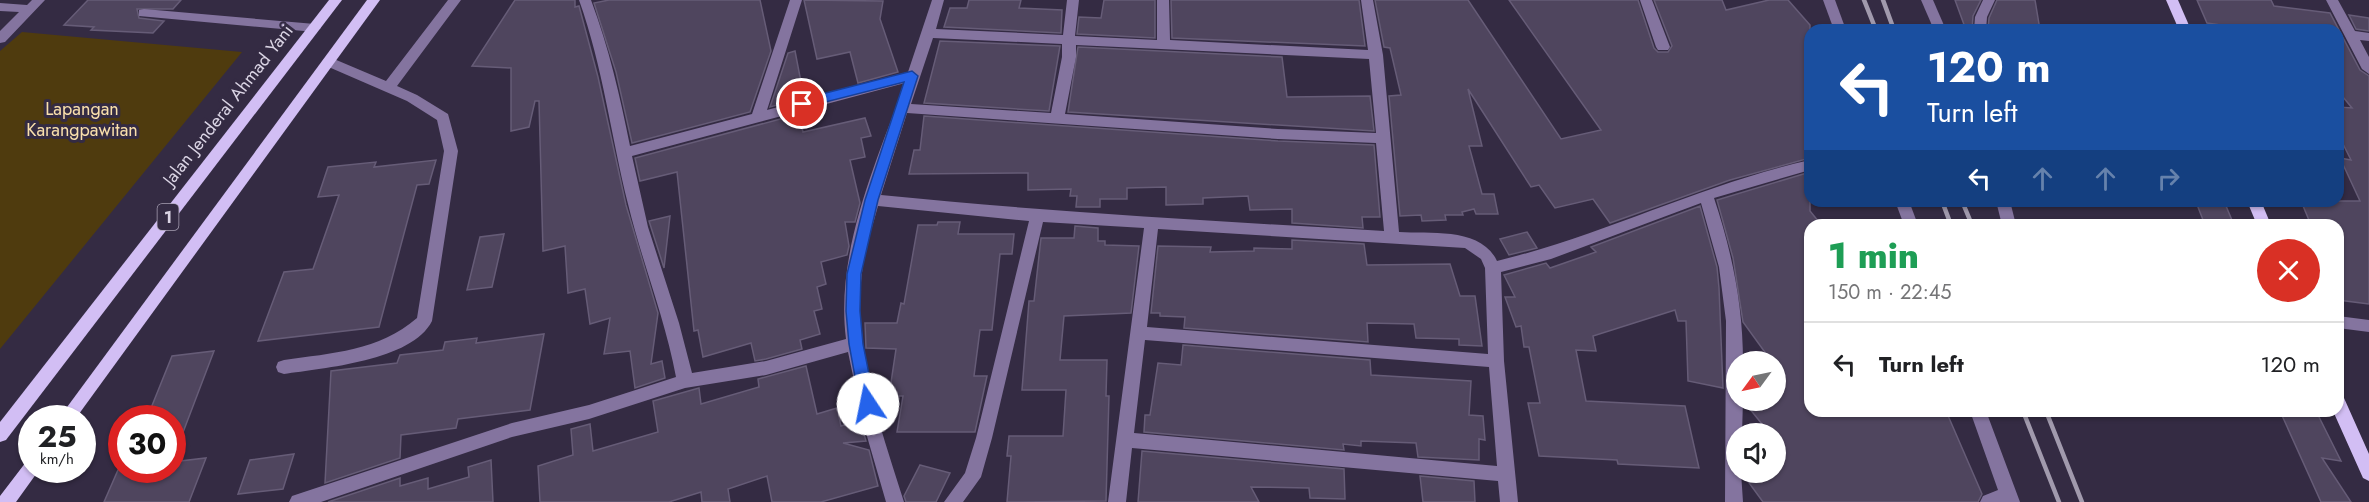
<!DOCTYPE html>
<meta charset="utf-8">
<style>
body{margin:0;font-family:Jost,sans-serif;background:#f2f2f2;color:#202124;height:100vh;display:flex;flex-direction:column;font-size:22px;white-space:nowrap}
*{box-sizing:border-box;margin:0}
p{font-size:20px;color:#757577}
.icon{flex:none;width:33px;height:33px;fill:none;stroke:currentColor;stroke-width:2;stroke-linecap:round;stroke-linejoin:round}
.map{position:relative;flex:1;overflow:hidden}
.side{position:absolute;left:1804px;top:219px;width:540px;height:198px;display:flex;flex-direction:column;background:#fff;border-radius:18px;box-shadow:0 2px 4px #0004}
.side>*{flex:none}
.hud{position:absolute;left:1804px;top:24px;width:540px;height:183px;border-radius:18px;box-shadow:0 2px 4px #0004;background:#1a4fa0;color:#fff;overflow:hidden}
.needle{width:39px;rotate:237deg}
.buttons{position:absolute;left:1726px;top:351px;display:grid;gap:12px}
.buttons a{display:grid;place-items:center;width:60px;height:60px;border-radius:50%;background:#fff;box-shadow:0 2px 4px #0004;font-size:30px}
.speed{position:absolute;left:18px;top:405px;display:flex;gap:12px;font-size:30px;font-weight:700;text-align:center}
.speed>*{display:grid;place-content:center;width:78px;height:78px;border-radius:50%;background:#fff;box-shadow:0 2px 4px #0004;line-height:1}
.speed small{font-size:15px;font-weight:400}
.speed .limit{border:9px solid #d22;background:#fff;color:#111}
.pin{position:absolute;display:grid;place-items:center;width:51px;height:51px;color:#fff;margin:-26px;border:3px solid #fff;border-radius:50%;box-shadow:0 2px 6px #0007}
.me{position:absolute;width:66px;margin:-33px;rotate:349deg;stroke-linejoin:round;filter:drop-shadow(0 0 4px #0008)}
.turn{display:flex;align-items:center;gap:21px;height:126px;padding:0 24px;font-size:27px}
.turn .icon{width:78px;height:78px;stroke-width:2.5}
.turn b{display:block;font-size:42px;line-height:51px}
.lanes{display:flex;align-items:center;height:57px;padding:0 24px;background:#0003;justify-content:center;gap:30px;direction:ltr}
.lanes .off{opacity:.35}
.round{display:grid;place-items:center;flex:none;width:63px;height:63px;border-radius:32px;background:#f2f2f2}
.head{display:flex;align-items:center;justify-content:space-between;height:102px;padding:0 24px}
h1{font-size:36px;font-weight:800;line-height:45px;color:#1e9e55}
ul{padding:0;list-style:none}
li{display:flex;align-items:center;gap:18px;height:84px;padding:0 24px;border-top:2px solid #e0e0e0}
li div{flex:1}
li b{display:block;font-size:22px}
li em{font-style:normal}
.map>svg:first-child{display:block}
.green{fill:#4f3b0e}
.building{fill:#4f455e;stroke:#665c77;stroke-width:1.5}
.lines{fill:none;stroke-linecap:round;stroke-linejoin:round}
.minor{fill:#84749f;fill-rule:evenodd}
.major{fill:#d2bef4;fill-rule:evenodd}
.rail{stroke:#a19aad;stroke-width:4.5}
.route{fill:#2563eb;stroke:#184099;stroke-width:1.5}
.labels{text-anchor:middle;stroke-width:6;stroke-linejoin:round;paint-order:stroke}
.shield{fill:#342b43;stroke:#a8a1b4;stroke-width:1.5}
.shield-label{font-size:16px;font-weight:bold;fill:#dad4e4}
.street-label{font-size:18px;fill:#dad4e4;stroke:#342b43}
.park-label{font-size:18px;fill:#fae0ac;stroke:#342b43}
</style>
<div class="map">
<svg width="2369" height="502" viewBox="0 0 2369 502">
<rect width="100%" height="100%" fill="#342b43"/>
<polygon class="green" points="22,32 242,52 0,349 0,51"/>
<g class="building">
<polygon points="88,0 181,0 173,9 137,9 139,18 164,21 153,33 91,30 94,27 64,25"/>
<polygon points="515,0 575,0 575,7 579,6 598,77 626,205 658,313 651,364 662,361 665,378 635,388 630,351 604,354 610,318 590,324 585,289 568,293 565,246 543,251 539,101 535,101 529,127 511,131 511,68 472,66"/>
<polygon points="609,0 760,0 771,51 750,112 632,143 616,72 594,3"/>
<polygon points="804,0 883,1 880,19 898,72 858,83 850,52 817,59"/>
<polygon points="969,0 1021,0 1019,8 1062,10 1061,33 944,27 950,8 967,8"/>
<polygon points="1104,0 1155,0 1155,38 1077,34 1079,17 1101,18"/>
<polygon points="1171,0 1359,0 1365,46 1172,38"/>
<polygon points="1375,0 1468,0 1561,139 1601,130 1509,0 1638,0 1654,48 1658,52 1668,52 1672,46 1654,0 1722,0 1726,10 1769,0 1788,0 1810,25 1810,158 1730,180 1610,223 1593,199 1555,208 1539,185 1531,187 1468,89 1482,146 1469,146 1482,194 1494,194 1498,214 1476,214 1474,209 1462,212 1463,215 1445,215 1446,220 1422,221 1421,215 1400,216 1389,96 1401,95 1390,48 1384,47"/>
<polygon points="1955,0 1981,0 1973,16 1972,30 1966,30"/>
<polygon points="1997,0 2035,0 2040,30 1988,30 1989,18"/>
<polygon points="2197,0 2271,0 2274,6 2330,13 2360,70 2369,76 2369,304 2338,300 2338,225 2311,225 2301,201 2360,201 2340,158 2351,160 2338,134 2338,107 2352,108 2338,91 2338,30 2229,30 2227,26 2207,23"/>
<polygon points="2349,15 2369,18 2369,31 2356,29"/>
<polygon points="940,41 1060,46 1049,111 924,103"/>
<polygon points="1078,47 1282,57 1287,97 1370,96 1374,131 1068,112"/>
<polygon points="795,51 801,82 793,84 796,100 770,107 788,53"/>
<polygon points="799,114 803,132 865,118 871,136 861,138 865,157 850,160 860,203 855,222 845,222 849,246 847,255 821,262 826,284 817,287 822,309 814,311 820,334 800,340 802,349 766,359 755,361 751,343 703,357 698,330 694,331 677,172 640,181 635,158"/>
<polygon points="924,116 1278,141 1374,145 1380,217 1362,217 1363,228 1292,223 1292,209 1250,210 1248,196 1203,198 1203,204 1166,205 1166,187 1127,188 1127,199 1100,199 1100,207 1076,207 1077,196 1070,196 1071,189 1028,190 1028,173 909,174 914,150 920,150"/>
<polygon points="436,160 429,184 417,185 379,327 258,341 284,272 313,269 339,195 318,197 328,167 376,162 374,167"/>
<polygon points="1810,172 1810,211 1819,222 1810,224 1810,411 1946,411 1982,494 1978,502 1763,502 1744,476 1743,472 1776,472 1776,434 1770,434 1745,403 1745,400 1776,400 1776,362 1772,362 1743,322 1733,258 1717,200"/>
<polygon points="2196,202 2226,206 2234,225 2205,225"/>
<polygon points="1700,206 1717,267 1719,288 1723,388 1688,381 1686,321 1678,321 1675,310 1593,336 1596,351 1576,350 1586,401 1685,406 1699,468 1618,464 1617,460 1539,456 1528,403 1540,403 1529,347 1524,347 1521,326 1516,327 1505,297 1515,297 1504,275 1546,263 1550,268 1596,252 1591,247"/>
<polygon points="670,216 664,268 649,221"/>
<polygon points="938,222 960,222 958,234 1014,234 1012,254 1000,254 992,330 980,330 974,376 987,376 975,432 897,432 903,396 889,396 896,349 866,348 865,323 897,323 901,303 904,304 918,225 937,225"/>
<polygon points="1075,226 1098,228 1098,241 1105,241 1105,245 1139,246 1131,313 1064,316 1060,360 1107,360 1106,396 1109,396 1106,501 1007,502 1011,456 1007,456 1009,436 1063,436 1066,390 1022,390 1029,301 1034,301 1041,238 1074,238"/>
<polygon points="1527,232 1537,248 1509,255 1500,239"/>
<polygon points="504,234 492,287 467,290 480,237"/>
<polygon points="1292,240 1364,244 1367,265 1450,264 1460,296 1475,296 1482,346 1459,345 1459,339 1416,338 1414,324 1367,323 1368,342 1184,328 1185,317 1160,316 1160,313 1151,313 1158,246 1211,247 1210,252 1254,251 1254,248 1292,249"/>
<polygon points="544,334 530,410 458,419 456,428 401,435 400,458 325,483 331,371 397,363 400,355 443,350 445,342 477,338 476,343"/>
<polygon points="1183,345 1370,360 1371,375 1471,381 1469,415 1483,416 1485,440 1479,439 1479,460 1418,457 1416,443 1361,441 1361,446 1343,444 1344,450 1144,432 1145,415 1150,415 1158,363 1181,365"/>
<polygon points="214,351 174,456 172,456 172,418 147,418 172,356"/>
<polygon points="806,366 817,414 837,408 841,426 860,420 866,441 843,443 869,450 878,486 821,502 772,502 767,476 728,489 730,502 702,502 701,492 669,502 540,502 538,466 573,455 571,429 590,424 593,451 658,432 653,401 699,388 701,404 759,387 758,379"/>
<polygon points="2280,411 2316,411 2341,461 2322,458 2351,502 2321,502"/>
<polygon points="1142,451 1344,469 1345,499 1310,498 1309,488 1251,487 1259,502 1138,502"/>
<polygon points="294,454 283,489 238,494 250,460"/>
<polygon points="206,458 189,502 104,502 118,470 172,470 172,462"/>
<polygon points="491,460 493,502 328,502 400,478 400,486 428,478 428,489 469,477 468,467"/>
<polygon points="920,465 950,473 936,502 906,502 904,496"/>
<polygon points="1420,476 1474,481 1475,502 1423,502"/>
</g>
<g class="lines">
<g class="minor">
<polygon points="32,0 45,0 5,42 0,43 0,31 19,12 0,11 0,3 27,5"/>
<path d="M448 0H461L397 86 417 95 448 114 458 151 432 321C412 361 323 368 284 374L278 372 276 367 278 362 284 360C332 353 379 351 417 318L444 151 437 120 407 101 324 65 322 62 324 59H334L386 81Z"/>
<path d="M579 0H591C609 48 620 96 630 146L752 114 790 0H802L767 110 908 72 932 0H944L936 29 1063 35 1067 0H1079L1075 36 1157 40V0H1169L1170 40 1368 50 1361 0H1373L1383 55 1399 232C1431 234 1481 227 1497 261 1604 235 1703 184 1810 160V170L1714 198C1732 252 1743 305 1743 362H1737V400H1743L1742 434H1737V472H1741L1743 502H1725L1726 321 1719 267 1701 203 1551 259 1501 272 1504 361 1518 502H1500L1498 481 1132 448 1126 502H1108L1144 228 1043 222 992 438 981 477 963 502H944L965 473 976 438 1029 221 878 206C872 228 864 251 862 273 852 351 881 428 904 502H886L862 419 848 352 766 375 685 388 589 419 512 437 321 502H289L292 496 298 494 512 423 589 405 676 377C665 318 642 262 628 204 611 136 603 67 579 0ZM933 38 1062 44V57L1051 113 911 104ZM1076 45 1369 59 1376 133 1278 129 1065 114 1076 57ZM905 83C876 163 835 252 846 339L766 361 692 373 679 323 648 227 632 156ZM907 113 1278 139 1376 143 1384 231C1215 221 1049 212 881 195ZM1158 229 1465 248 1481 259 1485 268 1488 354 1147 327ZM1145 340 1489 367 1497 466 1134 433Z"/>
<polygon points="1640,0 1652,0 1670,47 1668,50 1658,50 1656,47"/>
<polygon points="1823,0 1835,0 1846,30 1834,30"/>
<polygon points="1921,0 1933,0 1946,30 1934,30"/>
<polygon points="1983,0 1995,0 1987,17 1986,30 1974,30 1975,17"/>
<polygon points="2326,0 2338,0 2355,31 2369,33 2369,41 2360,40 2369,57 2369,74 2362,69"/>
<polygon points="144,9 315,24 321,28 315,32 139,16 139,10"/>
<polygon points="1895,201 1909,201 1918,225 1904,225"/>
<polygon points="1996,201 2010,201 2016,225 2002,225"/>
<polygon points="2338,316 2369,320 2369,332 2338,328"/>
<polygon points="1970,411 1986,411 2020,502 1980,502 1983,496 1998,490"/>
</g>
<g class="major">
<polygon points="329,0 342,0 6,440 0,442 0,422"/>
<polygon points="367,0 380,0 76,418 59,418"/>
<polygon points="2166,0 2178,0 2191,30 2179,30"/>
<polygon points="2247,201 2261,201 2271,225 2257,225"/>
<polygon points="2338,396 2344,398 2369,454 2369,481 2363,478 2333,411 2338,411"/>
<polygon points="32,460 32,470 39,470 16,502 0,502 0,496 26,462"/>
</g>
<g class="rail">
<polyline points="1864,0 1876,30"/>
<polyline points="1883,0 1894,30"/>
<polyline points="1942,201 1951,225"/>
<polyline points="1962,201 1972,225"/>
<polyline points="2023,411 2059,502"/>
<polyline points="2046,411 2082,502"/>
</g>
</g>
<polygon class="route" points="912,71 918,76 878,200 861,274 860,311 863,344 875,404 868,410 860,404 849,344 846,311 847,274 865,200 904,82 802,108 796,104 802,99"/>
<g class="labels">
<rect class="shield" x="157.5" y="204" width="21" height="26" rx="4.5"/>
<g class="shield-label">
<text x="168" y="223">1</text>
</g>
<g class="street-label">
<text transform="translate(228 105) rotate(-52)" y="6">Jalan Jenderal Ahmad Yani</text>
</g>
<g class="park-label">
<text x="82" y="115">Lapangan<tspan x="82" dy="21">Karangpawitan</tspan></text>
</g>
</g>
</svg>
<div class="buttons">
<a><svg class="needle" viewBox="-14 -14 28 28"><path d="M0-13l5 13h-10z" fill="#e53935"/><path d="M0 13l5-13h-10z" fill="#757577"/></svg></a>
<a><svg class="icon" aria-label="sound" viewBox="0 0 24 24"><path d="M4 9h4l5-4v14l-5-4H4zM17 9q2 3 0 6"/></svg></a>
</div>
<div class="speed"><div>25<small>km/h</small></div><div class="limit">30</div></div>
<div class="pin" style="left:802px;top:104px;background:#d93025"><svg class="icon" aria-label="arrive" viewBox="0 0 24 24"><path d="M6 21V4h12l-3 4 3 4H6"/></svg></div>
<svg class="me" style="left:868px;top:404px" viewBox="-20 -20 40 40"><circle r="19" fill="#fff"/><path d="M0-13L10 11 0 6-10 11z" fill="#2563eb"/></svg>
<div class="hud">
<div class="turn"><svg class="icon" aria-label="left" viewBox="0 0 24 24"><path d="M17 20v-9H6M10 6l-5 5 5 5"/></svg><div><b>120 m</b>Turn left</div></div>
<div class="lanes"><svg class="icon" aria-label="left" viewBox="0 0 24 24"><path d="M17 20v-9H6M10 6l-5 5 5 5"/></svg><svg class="icon off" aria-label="ahead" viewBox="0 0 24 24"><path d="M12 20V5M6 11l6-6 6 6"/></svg><svg class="icon off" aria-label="ahead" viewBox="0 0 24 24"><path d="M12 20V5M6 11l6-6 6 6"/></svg><svg class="icon off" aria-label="right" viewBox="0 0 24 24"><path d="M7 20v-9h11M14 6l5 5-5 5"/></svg></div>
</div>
<section class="side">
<div class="head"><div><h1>1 min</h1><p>150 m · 22:45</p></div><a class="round" style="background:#d93025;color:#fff"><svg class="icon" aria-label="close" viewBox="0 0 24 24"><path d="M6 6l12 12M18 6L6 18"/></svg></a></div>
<ul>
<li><svg class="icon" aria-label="left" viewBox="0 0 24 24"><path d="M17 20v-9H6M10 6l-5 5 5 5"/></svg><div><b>Turn left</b></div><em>120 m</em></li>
</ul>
</section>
</div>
